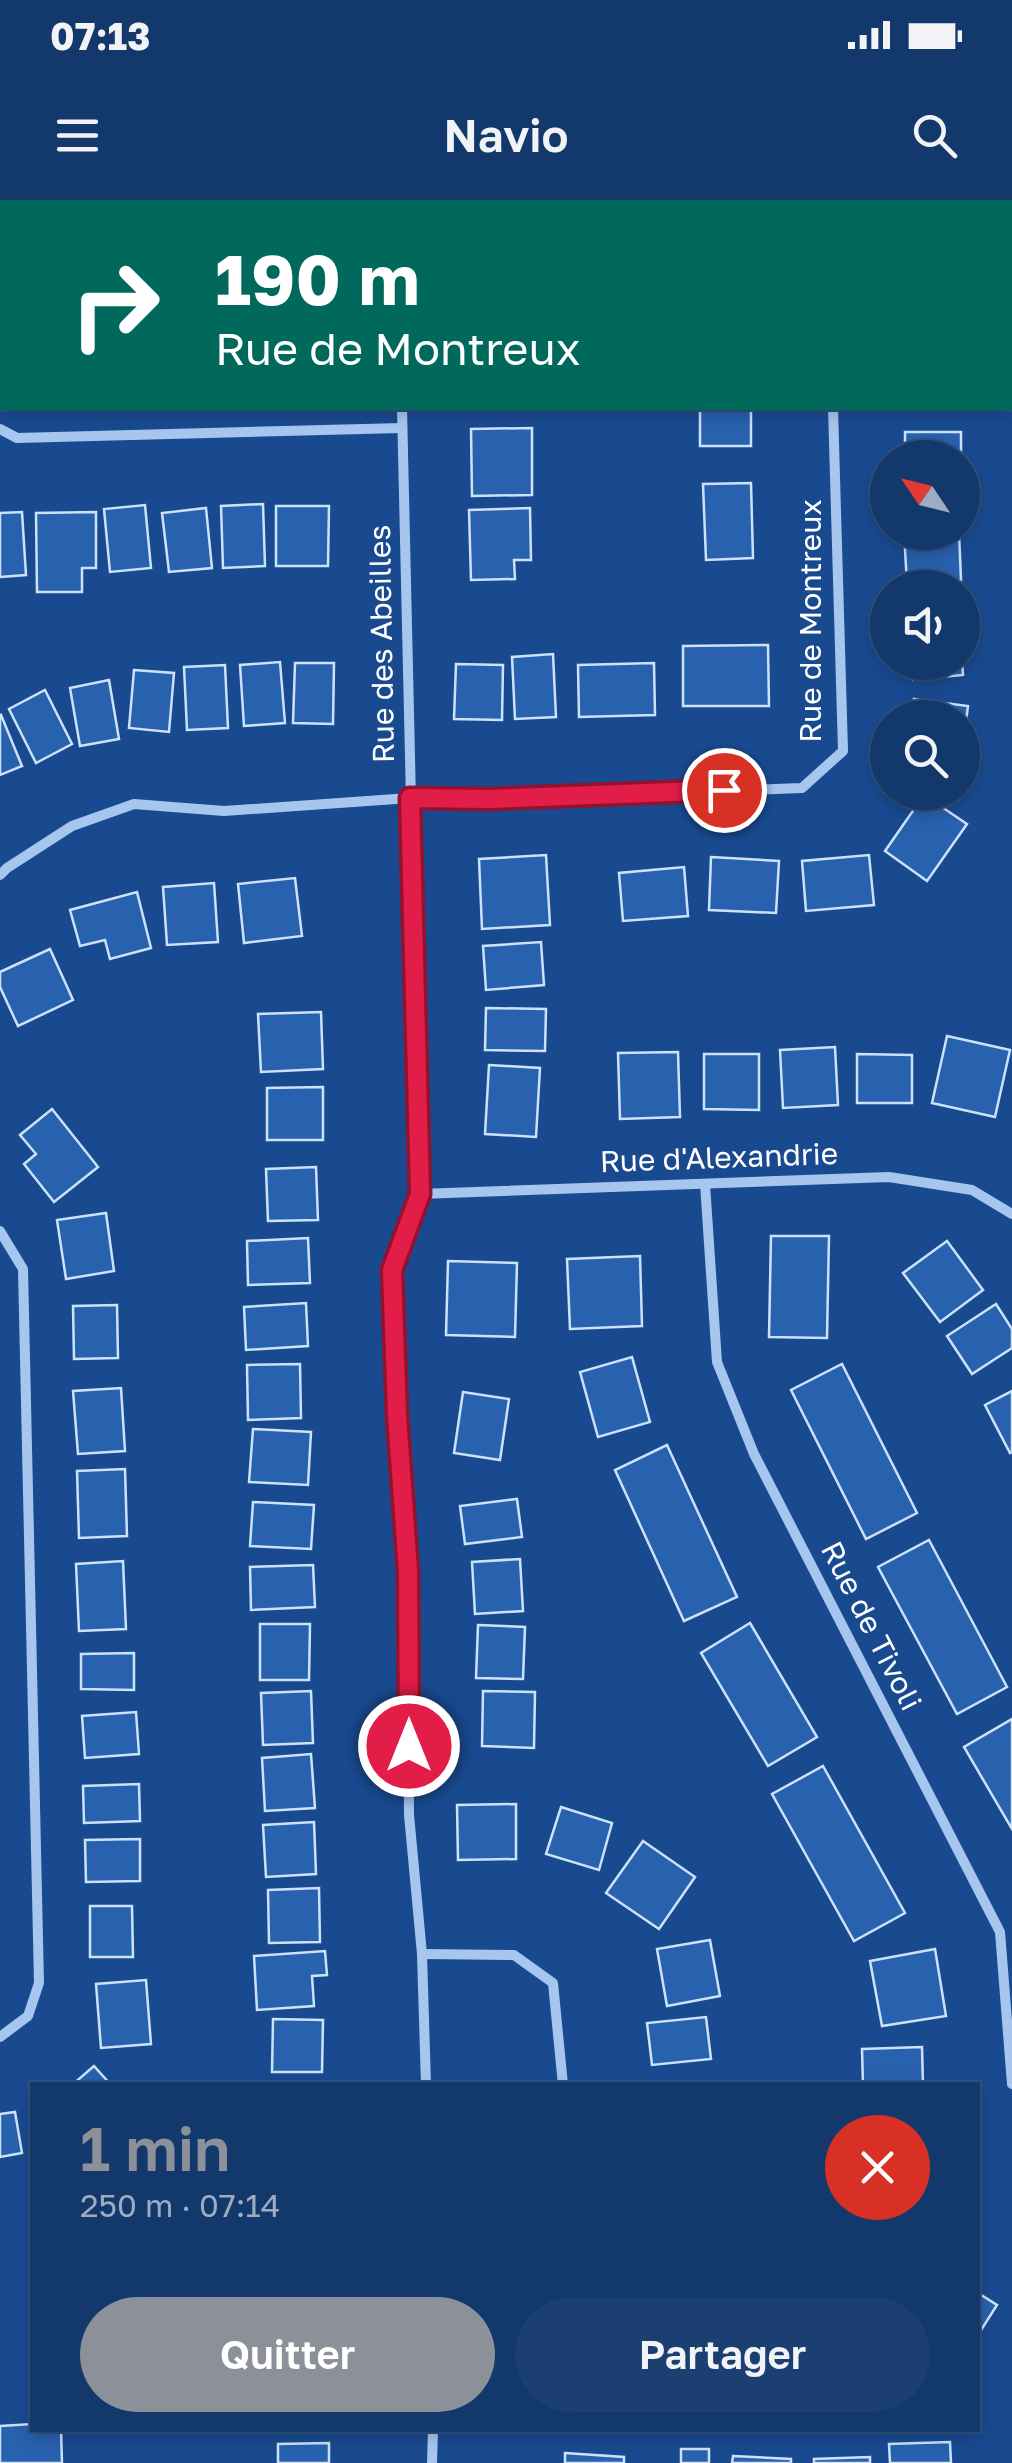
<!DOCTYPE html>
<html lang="fr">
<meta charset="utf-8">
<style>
body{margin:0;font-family:"Golos Text",sans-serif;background:#1c3f72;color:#f1f3f6;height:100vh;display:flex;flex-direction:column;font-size:38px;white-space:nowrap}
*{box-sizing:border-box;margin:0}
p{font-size:32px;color:#9dacc2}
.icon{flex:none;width:55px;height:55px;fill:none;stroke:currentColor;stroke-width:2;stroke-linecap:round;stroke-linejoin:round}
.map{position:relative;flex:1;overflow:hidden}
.drawer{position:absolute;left:30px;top:1882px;width:950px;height:350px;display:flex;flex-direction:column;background:#13386c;border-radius:0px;box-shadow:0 5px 15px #0003,0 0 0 2px #32527f}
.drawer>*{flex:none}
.guide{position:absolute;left:0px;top:0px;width:1012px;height:210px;box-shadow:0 5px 15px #0003,0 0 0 2px #32527f;background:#00695c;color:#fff;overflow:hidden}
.needle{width:65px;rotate:305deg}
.tools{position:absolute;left:870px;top:240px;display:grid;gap:20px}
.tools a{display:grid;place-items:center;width:110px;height:110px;border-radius:50%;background:#13386c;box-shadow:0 5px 15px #0003,0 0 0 2px #32527f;font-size:50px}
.pin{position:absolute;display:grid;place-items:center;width:85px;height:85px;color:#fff;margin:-42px;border:5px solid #fff;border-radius:50%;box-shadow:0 2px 10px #0007}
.me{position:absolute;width:110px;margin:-55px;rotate:0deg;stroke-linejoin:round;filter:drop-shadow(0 0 8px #0008)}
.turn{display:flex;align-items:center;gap:35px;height:210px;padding:0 50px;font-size:45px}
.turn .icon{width:130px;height:130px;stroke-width:2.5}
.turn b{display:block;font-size:70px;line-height:85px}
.round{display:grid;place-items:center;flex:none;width:105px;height:105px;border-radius:52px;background:#1c3f72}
.head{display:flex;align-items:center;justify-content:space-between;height:170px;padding:0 50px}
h1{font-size:60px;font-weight:600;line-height:75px;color:#8c9099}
.primary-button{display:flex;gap:20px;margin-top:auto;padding:20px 50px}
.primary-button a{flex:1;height:115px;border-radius:60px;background:#8c9099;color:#fff;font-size:40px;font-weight:600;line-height:115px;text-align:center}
.primary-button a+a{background:#1c3f72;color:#f1f3f6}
.status{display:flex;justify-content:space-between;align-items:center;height:70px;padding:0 50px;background:#13386c;direction:ltr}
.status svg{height:28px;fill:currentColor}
header{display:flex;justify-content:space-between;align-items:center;height:130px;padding:0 50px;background:#13386c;font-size:45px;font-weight:600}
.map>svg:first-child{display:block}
.building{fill:#2861ae;stroke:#cde1fb;stroke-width:2.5}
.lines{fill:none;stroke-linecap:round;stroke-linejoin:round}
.minor{stroke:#a7c6ef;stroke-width:10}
.route-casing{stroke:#92132f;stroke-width:25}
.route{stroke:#e11d48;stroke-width:18}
.labels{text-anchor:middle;stroke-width:10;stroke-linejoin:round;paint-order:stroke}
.street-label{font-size:30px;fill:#fff;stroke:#194a90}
</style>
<div class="status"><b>07:13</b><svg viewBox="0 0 49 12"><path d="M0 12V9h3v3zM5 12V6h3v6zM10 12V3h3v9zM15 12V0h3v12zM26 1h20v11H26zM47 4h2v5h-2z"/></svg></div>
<header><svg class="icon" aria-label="menu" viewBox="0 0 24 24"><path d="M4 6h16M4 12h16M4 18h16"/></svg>Navio<svg class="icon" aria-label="search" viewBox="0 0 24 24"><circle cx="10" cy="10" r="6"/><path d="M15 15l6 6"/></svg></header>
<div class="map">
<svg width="1012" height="2263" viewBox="0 0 1012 2263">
<rect width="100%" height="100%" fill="#194a90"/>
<g class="building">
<rect x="700" y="208" width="51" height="38"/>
<polygon points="532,228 532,295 472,296 471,229"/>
<rect x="905" y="232" width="56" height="26"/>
<polygon points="751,283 753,358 706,360 703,284"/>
<polygon points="263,304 265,366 223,368 221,306"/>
<polygon points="145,305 151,368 110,372 104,309"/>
<polygon points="276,306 329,306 328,366 276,366"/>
<polygon points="206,308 212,368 169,372 162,313"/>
<polygon points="530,308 531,360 514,360 515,379 471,380 469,310"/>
<polygon points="22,312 26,375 0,377 0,313"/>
<polygon points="96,312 96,368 82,368 82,392 37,392 36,313"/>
<polygon points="904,332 959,332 961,380 907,384"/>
<polygon points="768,445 769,506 683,506 683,446"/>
<polygon points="553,454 556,517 515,519 512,457"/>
<polygon points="280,462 285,523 244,526 240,465"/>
<polygon points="911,462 962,462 963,475 913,480"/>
<polygon points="295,463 334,463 333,524 293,523"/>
<polygon points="654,463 655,515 579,517 578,465"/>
<polygon points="456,464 503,465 502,520 454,519"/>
<polygon points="225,465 228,528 187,530 184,467"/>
<polygon points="134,470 174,473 169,532 129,528"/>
<polygon points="109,480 119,539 80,546 70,488"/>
<polygon points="45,490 72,544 36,563 9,509"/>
<polygon points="914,499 968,506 962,551 962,518 912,518"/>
<polygon points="1,515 22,566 0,575 0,516"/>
<polygon points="924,595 967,624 927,681 885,651"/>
<polygon points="546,655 550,725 482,729 479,659"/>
<polygon points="869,655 874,705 806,711 802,661"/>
<polygon points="711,657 779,661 776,713 709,710"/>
<polygon points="684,667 688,716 623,721 619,673"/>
<polygon points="295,678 302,736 244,743 238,684"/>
<polygon points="214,683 218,742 167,745 163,687"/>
<polygon points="137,692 151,748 110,759 105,740 80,746 70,710"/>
<polygon points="541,742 544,785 486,790 483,746"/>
<polygon points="50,749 73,800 18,826 0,787 0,772"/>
<polygon points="486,808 546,809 545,851 485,850"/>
<polygon points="321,812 323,869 261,872 258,814"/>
<polygon points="947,836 1010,850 995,917 932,903"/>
<polygon points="835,847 838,905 783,908 780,850"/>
<polygon points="678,852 680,917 620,919 618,853"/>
<polygon points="704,854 759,854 759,910 704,909"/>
<polygon points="857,854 912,855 912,903 857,903"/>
<polygon points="489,865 540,868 536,937 485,934"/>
<polygon points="323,887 323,940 267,940 267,888"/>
<polygon points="52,909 98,967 54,1002 24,964 36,954 20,935"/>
<polygon points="316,967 318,1020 268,1021 266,969"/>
<polygon points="106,1013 114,1071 66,1079 57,1020"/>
<polygon points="771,1036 829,1036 827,1138 769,1137"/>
<polygon points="308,1038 310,1083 248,1085 247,1041"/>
<polygon points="947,1041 983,1090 940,1122 903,1073"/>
<polygon points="640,1056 642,1126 570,1129 567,1059"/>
<polygon points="448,1061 517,1063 515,1137 446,1135"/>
<polygon points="306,1103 308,1146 246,1150 244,1107"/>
<polygon points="996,1104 1012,1129 1012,1148 972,1174 947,1136"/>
<polygon points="117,1105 118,1158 74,1159 73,1106"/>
<polygon points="632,1157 650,1222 598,1237 580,1172"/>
<polygon points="300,1164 301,1218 248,1220 247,1165"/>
<polygon points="842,1164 917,1313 866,1339 791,1190"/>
<polygon points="121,1188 125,1251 78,1254 73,1191"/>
<polygon points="1012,1191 1012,1252 1010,1253 985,1205"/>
<polygon points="463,1192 509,1199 500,1260 454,1253"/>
<polygon points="253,1229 311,1232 308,1285 249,1282"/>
<polygon points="667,1245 737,1397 684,1421 615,1270"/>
<polygon points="125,1269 127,1336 79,1338 77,1271"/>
<polygon points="517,1299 522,1337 465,1344 460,1306"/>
<polygon points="253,1302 314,1305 311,1349 250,1346"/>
<polygon points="929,1340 1007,1487 957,1514 878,1367"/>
<polygon points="520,1359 523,1411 475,1414 472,1362"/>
<polygon points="123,1361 126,1429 79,1431 76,1364"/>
<polygon points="313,1365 315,1407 251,1410 250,1367"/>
<polygon points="750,1423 817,1537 768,1566 701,1453"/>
<polygon points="260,1424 310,1424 309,1480 260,1480"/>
<polygon points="478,1425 525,1427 523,1479 476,1478"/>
<polygon points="134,1453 134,1490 81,1489 81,1454"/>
<polygon points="311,1491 313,1543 263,1545 261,1493"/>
<polygon points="483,1491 535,1492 534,1548 482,1546"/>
<polygon points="136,1512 139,1554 85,1558 82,1516"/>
<polygon points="1012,1519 1012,1629 964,1547"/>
<polygon points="311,1554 315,1608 265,1611 262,1558"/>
<polygon points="823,1566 905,1713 854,1741 772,1594"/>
<polygon points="139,1584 140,1621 84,1623 83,1586"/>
<polygon points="516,1604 516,1659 458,1660 457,1605"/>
<polygon points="561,1607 612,1623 599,1670 546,1654"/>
<polygon points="314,1622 316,1674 266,1677 263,1625"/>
<polygon points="140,1639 140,1681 86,1682 85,1640"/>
<polygon points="643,1641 695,1677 659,1729 606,1693"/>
<polygon points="319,1688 320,1742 269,1743 268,1690"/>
<polygon points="90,1706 132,1706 133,1757 90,1757"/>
<polygon points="710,1740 720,1796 667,1806 657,1749"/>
<polygon points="935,1749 946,1816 882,1826 870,1761"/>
<polygon points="325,1751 327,1775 312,1776 314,1806 257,1810 254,1756"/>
<polygon points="146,1780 151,1844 101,1848 96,1784"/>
<polygon points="706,1817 711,1859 652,1865 647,1823"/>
<polygon points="273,1819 323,1820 322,1872 272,1872"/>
<polygon points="922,1847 923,1885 863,1885 862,1849"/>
<polygon points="94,1866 111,1885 72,1885"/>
<polygon points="15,1912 22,1953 0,1957 0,1914"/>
<polygon points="978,2093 997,2105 978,2135"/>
<polygon points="32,2224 32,2230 61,2230 62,2263 0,2263 0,2226"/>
<polygon points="950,2242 951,2263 890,2263 889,2244"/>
<polygon points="329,2243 329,2263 278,2263 278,2244"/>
<rect x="681" y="2249" width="28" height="14"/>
<polygon points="565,2253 624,2257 624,2263 565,2263"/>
<polygon points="733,2256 791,2259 791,2263 732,2263"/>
<polygon points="870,2257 870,2263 814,2263 814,2259"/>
</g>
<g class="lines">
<g class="minor">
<polyline points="395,0 396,2"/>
<polyline points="828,0 828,2"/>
<polyline points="1010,5 1012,5"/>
<polyline points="402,208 420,994 393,1070 397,1215 408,1371 409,1615 422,1754 426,1885"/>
<polyline points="0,229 17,238 402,228"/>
<polyline points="0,675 7,668 72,626 134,604 224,611 410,598 490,599 802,588 843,551 833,208"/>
<polyline points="705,984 717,1162 754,1254 1000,1732 1012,1884"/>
<polyline points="420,994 889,977 972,990 1012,1014"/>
<polyline points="0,1031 23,1069 39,1783 28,1816 0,1837"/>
<polyline points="422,1754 514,1755 553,1783 563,1885"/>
<polyline points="432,2263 433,2230"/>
</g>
</g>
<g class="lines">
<defs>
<polyline id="route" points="409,1546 408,1371 397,1215 392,1070 420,994 410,598 490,599 724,590"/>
</defs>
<use href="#route" class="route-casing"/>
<use href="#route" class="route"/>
</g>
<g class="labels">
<g class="street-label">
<text transform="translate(811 421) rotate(-90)" y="10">Rue de Montreux</text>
<text transform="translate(382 444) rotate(-91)" y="10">Rue des Abeilles</text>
<text transform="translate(719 958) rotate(-2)" y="10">Rue d'Alexandrie</text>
<text transform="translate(871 1426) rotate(63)" y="10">Rue de Tivoli</text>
</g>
</g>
</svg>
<div class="tools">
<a><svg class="needle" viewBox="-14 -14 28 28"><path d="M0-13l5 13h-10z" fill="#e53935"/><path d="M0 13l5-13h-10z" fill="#9dacc2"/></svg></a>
<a><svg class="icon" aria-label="sound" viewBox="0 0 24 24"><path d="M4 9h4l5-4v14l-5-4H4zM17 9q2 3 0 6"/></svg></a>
<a><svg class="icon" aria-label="search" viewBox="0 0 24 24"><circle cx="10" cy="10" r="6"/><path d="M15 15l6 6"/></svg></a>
</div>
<div class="pin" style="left:724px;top:590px;background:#d93025"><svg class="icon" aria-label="arrive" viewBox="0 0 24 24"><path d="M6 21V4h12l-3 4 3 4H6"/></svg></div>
<svg class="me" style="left:409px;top:1546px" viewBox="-20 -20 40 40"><circle r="17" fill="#e11d48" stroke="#fff" stroke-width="3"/><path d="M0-11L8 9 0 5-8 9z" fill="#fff"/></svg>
<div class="guide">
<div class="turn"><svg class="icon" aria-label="right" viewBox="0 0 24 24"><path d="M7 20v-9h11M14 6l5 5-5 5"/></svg><div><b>190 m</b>Rue de Montreux</div></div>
</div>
<section class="drawer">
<div class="head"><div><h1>1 min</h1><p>250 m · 07:14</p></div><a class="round" style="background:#d93025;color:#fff"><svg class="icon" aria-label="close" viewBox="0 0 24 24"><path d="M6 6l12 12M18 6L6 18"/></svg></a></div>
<div class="primary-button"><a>Quitter</a><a>Partager</a></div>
</section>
</div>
